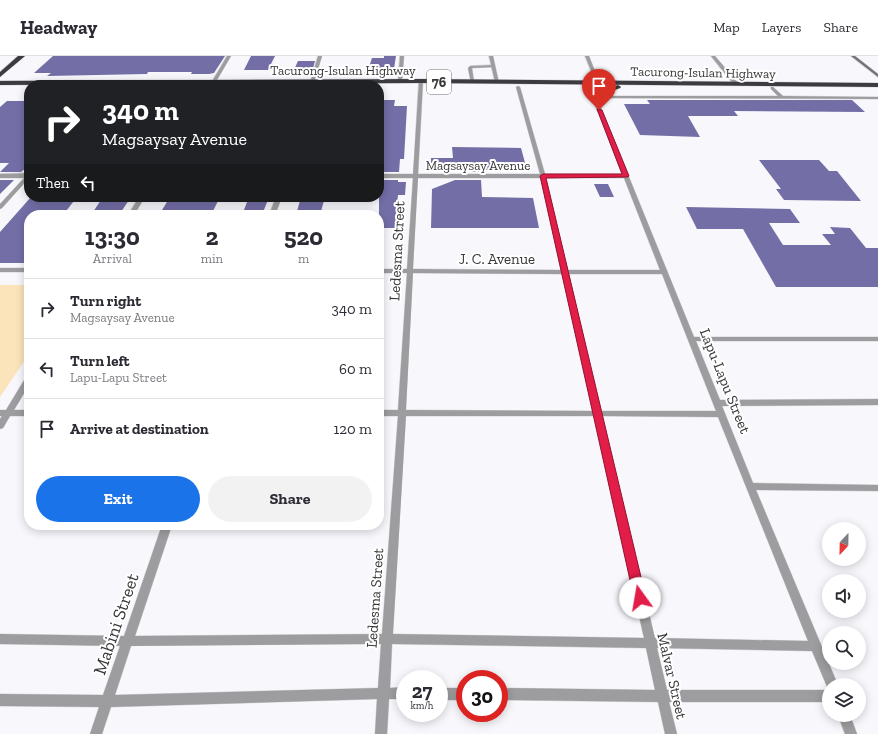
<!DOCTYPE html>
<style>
body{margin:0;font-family:"Zilla Slab",serif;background:#f2f2f3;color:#2b2b33;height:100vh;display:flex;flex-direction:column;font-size:15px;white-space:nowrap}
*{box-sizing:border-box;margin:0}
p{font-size:13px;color:#7c7c81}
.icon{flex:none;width:22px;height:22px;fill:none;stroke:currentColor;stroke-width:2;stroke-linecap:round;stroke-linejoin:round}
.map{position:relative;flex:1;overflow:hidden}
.drawer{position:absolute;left:24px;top:154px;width:360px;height:320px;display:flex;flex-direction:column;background:#fff;border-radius:16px;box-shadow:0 2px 10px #0003}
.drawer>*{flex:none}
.banner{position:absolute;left:24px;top:24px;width:360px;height:122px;border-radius:16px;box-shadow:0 2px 10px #0003;background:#202124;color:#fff;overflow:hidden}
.needle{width:26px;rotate:202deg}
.buttons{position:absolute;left:822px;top:466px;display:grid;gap:8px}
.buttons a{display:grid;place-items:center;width:44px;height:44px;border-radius:50%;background:#fff;box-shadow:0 2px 10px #0003;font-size:20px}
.speed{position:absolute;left:396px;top:614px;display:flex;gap:8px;font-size:20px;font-weight:700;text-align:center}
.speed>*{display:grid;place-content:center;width:52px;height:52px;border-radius:50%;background:#fff;box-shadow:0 2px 10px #0003;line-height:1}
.speed small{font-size:10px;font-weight:400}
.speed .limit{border:6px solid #d22;background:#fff;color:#111}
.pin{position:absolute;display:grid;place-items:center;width:34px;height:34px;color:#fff;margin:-41px -17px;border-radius:50% 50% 50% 0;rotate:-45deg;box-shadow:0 0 4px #0007}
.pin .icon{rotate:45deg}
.me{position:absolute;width:44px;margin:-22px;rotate:347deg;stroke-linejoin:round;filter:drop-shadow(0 0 3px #0008)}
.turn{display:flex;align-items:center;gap:14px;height:84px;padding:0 12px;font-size:18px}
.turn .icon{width:52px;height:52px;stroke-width:2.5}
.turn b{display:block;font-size:28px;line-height:34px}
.then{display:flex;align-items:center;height:38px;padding:0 12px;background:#0003;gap:8px;font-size:15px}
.eta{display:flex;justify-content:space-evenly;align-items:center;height:68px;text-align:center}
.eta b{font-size:24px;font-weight:700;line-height:28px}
.primary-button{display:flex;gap:8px;margin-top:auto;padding:8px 12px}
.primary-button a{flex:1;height:46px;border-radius:24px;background:#1a73e8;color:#fff;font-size:16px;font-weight:700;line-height:46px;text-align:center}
.primary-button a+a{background:#f2f2f3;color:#2b2b33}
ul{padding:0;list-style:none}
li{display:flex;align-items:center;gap:12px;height:60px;padding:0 12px;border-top:1px solid #e1e1e2}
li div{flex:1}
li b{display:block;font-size:15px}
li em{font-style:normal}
header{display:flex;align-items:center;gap:24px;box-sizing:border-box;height:56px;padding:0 20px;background:#fff;border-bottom:1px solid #e1e1e2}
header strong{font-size:19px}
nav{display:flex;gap:22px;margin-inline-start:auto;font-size:14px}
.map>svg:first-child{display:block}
.green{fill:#fce4ba}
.building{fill:#736ea6}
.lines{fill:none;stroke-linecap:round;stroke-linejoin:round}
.lane-casing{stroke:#d4d4d9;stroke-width:1}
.street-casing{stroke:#d4d4d9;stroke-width:1}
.secondary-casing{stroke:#d4d4d9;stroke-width:1}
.highway-casing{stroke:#d4d4d9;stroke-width:1}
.lane{fill:#9d9d9f;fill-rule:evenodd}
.street{fill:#9d9d9f;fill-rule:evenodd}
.secondary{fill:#737275;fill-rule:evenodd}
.highway{fill:#3c3b3f;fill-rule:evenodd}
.route{fill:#e11d48;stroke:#92132f}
.labels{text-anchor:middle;stroke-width:4;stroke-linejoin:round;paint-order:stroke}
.far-street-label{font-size:13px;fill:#373738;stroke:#fff}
.shield{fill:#fff;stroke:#737374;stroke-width:1}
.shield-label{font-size:14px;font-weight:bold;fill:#373738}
.street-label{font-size:15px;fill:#373738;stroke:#fff}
.near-street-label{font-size:18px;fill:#373738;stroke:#fff}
</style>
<header>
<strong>Headway</strong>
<nav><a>Map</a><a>Layers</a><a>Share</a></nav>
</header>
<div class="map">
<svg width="878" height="678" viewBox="0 0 878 678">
<rect width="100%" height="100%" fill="#f7f7fc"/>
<polygon class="green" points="0,229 29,229 29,298 0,341"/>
<g class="building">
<polygon points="53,0 225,0 214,17 209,18 191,18 192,16 148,16 147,18 47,20 51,17 34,17"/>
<polygon points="251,0 275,0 268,14 244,14"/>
<polygon points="384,0 396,0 393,19 364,19 367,8 370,8 372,2 384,2"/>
<polygon points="298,5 315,5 312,16 293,16"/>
<polygon points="379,44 395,44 394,50 407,50 404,103 400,103 399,116 382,116 383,113 379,113"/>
<polygon points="647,44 852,44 865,56 734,55 738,60 688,60 700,81 640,79 624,48 650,48"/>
<polygon points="7,45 29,45 29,110 21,116 0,116 9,107 0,107 0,51"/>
<polygon points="452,91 521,92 527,114 480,114 480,116 471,116 475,114 431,115 431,102 453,102"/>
<polygon points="759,104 819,104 829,115 837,115 861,145 784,144 776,133 781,133"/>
<polygon points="0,124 14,124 0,138"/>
<polygon points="381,124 398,124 398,126 406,126 405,139 398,139 395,172 379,172 379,138"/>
<polygon points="455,124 481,124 482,141 533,142 539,172 431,172 432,133"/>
<polygon points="594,128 608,128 614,141 600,141"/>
<polygon points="31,141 77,141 63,159 29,159 29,207 0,207 0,176"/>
<polygon points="103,141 131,141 119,159 91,159"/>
<polygon points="170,141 220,141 211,159 159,159"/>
<polygon points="249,141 269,141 262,159 242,159"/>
<polygon points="301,141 325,141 320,159 296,159"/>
<polygon points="686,151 790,153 800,167 769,167 783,189 831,189 822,178 835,178 830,171 850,172 866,192 878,192 878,231 776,231 743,173 697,173"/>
</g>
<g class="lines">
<defs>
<g id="lane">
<polygon points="494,9 495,11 472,12 474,26 471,27 468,12 470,10"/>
<polygon points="771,31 773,31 783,40 878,41 878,43 594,42 592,41 594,40 778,40 771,33"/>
</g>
<g id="street">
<polygon points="227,0 231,0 214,29 210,29"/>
<polygon points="318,0 322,0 314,26 310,27"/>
<polygon points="400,0 404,0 402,25 400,26 398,25"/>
<polygon points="489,0 493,0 499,27 495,26"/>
<polygon points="585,0 589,0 600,28 596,27"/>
<polygon points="711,0 715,0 738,27 738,29 734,29"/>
<path d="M419 24 423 25 418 118H540L516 31 518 30 520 31 545 118H622L588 31 592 30 694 281H878V285H696L720 344 878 343V349L722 350 753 427 878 429V435L756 434 838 629H829V633H828L812 595 657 592 667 634H829V646H669L677 678H665L658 646 499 644V632L655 634 646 592 392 588 390 632 405 631V643H389L387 678H375L377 643 111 651 102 678H90L99 651 0 650V638L103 639 120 590 0 588V578L124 580 162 469H172L135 580 382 578 398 360H379V354H398L407 217H379V213H407L413 122H379V118H413ZM418 122H541L561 214 413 213ZM546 122H624L660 214H568ZM413 217 562 218 593 355 406 354ZM569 218H662L716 355H601ZM406 360H594L644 582 393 578ZM602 360 718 361 808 585 655 582ZM381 588 378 632 115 639 131 590Z"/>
<polygon points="29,117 29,122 2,152 0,153 0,148 24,122 0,122 0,118"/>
<polygon points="139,141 145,141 134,159 128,159"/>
<polygon points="276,141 282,141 275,159 269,159"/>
<rect x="0" y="212" width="29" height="4"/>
<polygon points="29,320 29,329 14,354 29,354 29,360 10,360 3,372 0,373 0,363 2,360 0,360 0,354 6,354 26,321"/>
<rect x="439" y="632" width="26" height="12"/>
<polygon points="838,659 850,659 857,678 845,678"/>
</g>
<polygon id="secondary" points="851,0 855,0 878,18 878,21"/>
<g id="highway">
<polygon points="18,0 25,0 0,21 0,16"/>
<polygon points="421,23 878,27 878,31 421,27 0,29 0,25"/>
<polygon points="618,29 621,31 620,32 596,41 591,40"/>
</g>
</defs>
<use href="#lane" class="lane-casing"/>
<use href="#street" class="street-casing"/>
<use href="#secondary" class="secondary-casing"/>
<use href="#highway" class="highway-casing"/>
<use href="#lane" class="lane"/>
<use href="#street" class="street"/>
<use href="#secondary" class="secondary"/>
<use href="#highway" class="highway"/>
</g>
<polygon class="route" points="597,53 602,54 629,120 628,121 546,122 646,542 644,545 640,547 636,545 634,542 540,120 543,118 622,118"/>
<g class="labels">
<g class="far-street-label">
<text x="343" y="19">Tacurong-Isulan Highway</text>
<text transform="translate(703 16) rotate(1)" y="5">Tacurong-Isulan Highway</text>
<text x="478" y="114">Magsaysay Avenue</text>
</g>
<rect class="shield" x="427" y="14" width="24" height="24" rx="3"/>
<g class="shield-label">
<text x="439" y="31">76</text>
</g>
<g class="street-label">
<text transform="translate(397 195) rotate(-87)" y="5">Ledesma Street</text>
<text x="497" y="208">J. C. Avenue</text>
<text transform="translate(725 325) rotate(68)" y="5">Lapu-Lapu Street</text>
<text transform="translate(375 542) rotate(-86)" y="5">Ledesma Street</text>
<text transform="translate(672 620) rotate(77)" y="5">Malvar Street</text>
</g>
<g class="near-street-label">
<text transform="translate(116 568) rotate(-71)" y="6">Mabini Street</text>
</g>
</g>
</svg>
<div class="buttons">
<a><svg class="needle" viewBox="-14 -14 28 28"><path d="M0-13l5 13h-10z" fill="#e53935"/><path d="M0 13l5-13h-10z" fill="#7c7c81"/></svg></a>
<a><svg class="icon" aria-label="sound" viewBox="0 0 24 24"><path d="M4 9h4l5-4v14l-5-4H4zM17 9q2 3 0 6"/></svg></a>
<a><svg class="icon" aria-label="search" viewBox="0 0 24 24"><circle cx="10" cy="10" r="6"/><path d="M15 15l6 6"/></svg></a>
<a><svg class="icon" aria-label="layers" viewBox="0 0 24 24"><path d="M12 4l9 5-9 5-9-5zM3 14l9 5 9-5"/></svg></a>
</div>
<div class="speed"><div>27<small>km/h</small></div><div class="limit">30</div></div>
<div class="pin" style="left:599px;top:54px;background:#d93025"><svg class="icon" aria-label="arrive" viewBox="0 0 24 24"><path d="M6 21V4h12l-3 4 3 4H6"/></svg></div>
<svg class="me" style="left:640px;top:542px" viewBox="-20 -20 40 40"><circle r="19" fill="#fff"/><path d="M0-13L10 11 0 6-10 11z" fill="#e11d48"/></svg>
<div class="banner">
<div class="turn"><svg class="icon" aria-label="right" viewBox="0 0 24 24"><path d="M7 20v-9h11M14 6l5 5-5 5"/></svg><div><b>340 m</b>Magsaysay Avenue</div></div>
<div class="then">Then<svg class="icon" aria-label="left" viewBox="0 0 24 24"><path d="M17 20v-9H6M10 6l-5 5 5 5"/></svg></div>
</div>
<section class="drawer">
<div class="eta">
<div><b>13:30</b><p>Arrival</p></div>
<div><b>2</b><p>min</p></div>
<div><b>520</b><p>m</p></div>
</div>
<ul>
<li><svg class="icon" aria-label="right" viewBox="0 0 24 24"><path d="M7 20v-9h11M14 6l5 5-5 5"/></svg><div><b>Turn right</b><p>Magsaysay Avenue</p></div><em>340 m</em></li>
<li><svg class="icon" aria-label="left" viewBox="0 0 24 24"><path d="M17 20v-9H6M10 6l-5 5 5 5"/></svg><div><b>Turn left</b><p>Lapu-Lapu Street</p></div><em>60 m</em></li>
<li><svg class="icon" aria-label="arrive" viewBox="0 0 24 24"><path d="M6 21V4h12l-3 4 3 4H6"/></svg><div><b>Arrive at destination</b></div><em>120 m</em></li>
</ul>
<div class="primary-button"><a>Exit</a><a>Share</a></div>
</section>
</div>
